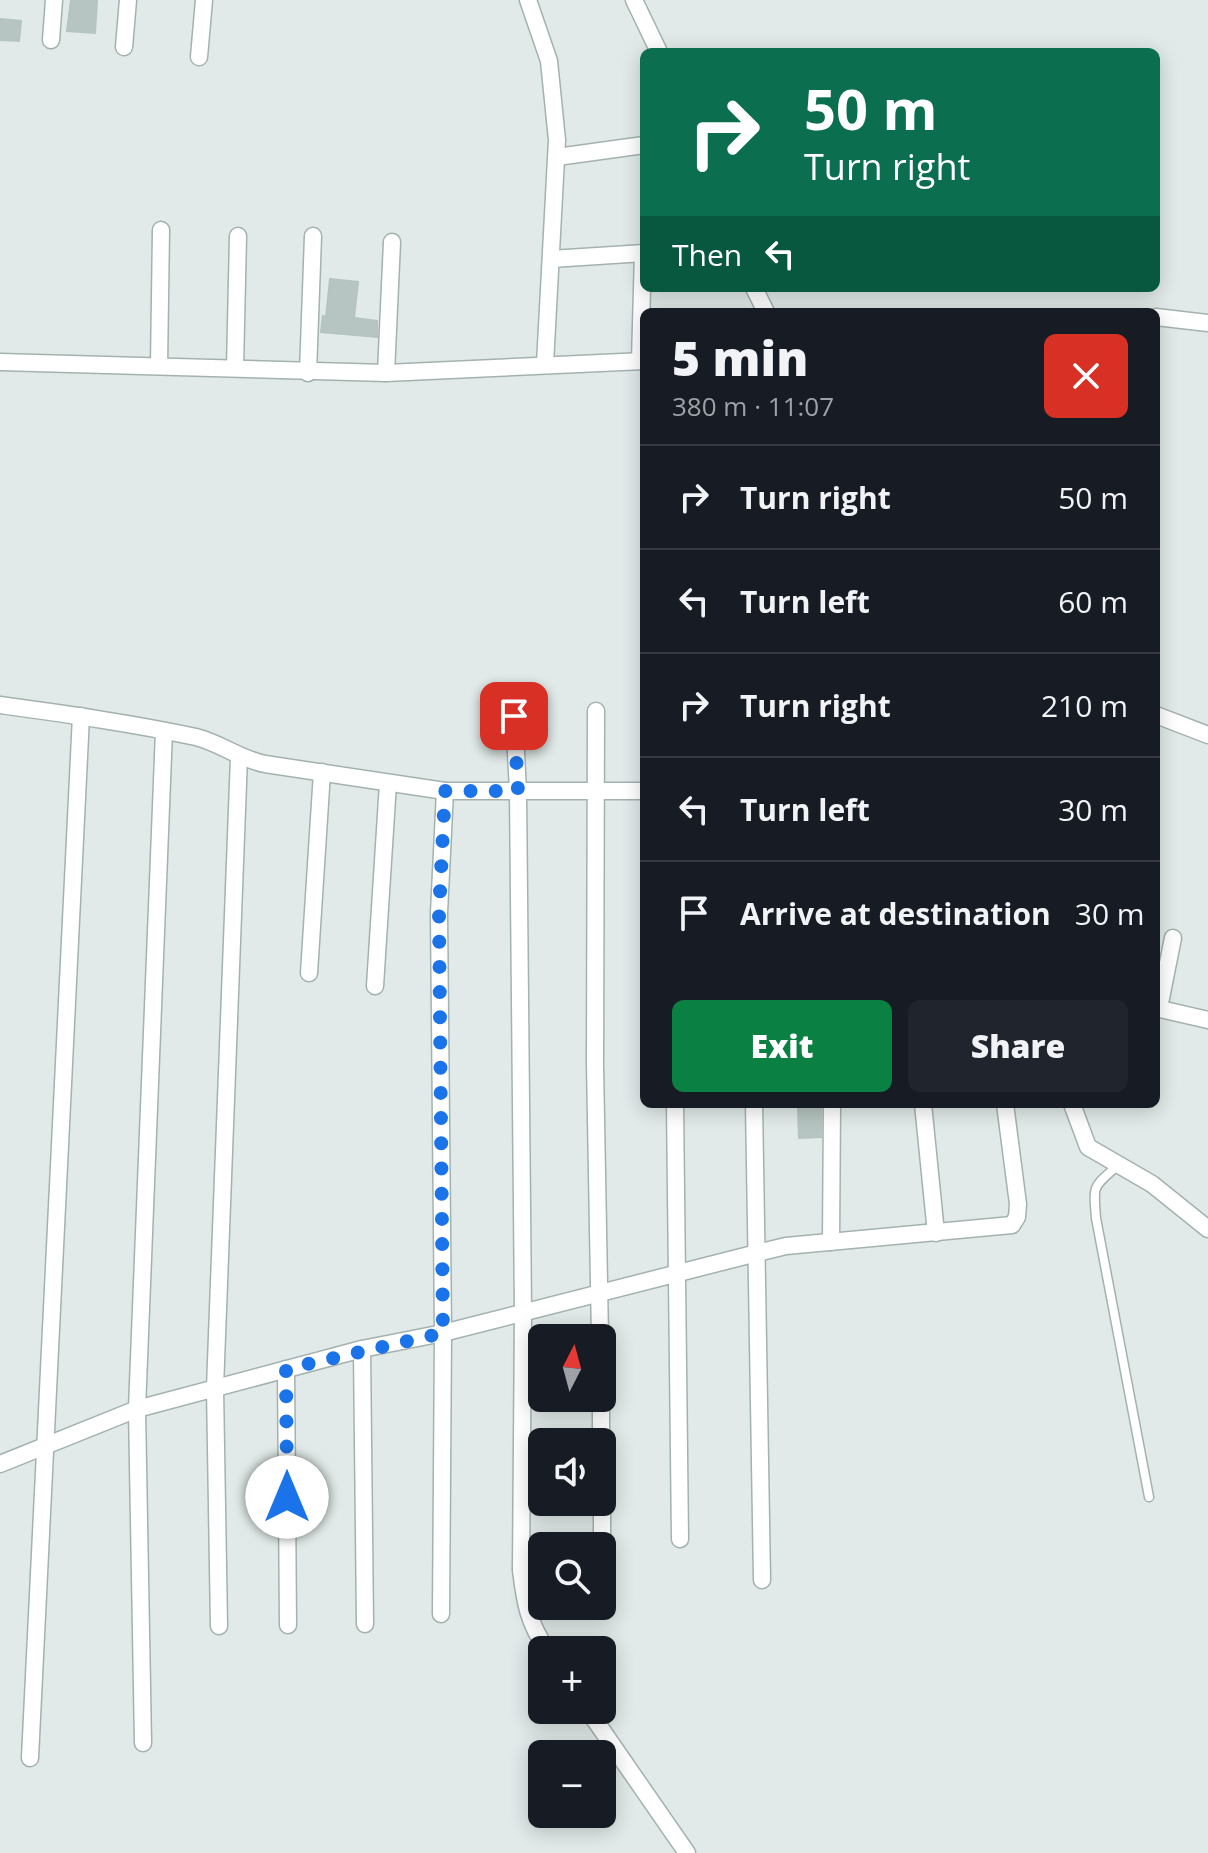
<!DOCTYPE html>
<meta charset="utf-8">
<style>
body{margin:0;font-family:"Open Sans",sans-serif;background:#20242c;color:#f1f3f6;height:100vh;display:flex;flex-direction:column;font-size:30px;white-space:nowrap}
*{box-sizing:border-box;margin:0}
p{font-size:26px;color:#9ea1a6}
.icon{flex:none;width:44px;height:44px;fill:none;stroke:currentColor;stroke-width:2;stroke-linecap:round;stroke-linejoin:round}
.map{position:relative;flex:1;overflow:hidden}
.panel{position:absolute;left:640px;top:308px;width:520px;height:800px;display:flex;flex-direction:column;background:#171b24;border-radius:12px;box-shadow:0 4px 20px #0003}
.panel>*{flex:none}
.top-card{position:absolute;left:640px;top:48px;width:520px;height:244px;border-radius:12px;box-shadow:0 4px 20px #0003;background:#0b6e4f;color:#fff;overflow:hidden}
.needle{width:52px;rotate:6deg}
.controls{position:absolute;left:528px;top:1324px;display:grid;gap:16px}
.controls a{display:grid;place-items:center;width:88px;height:88px;border-radius:12px;background:#171b24;box-shadow:0 4px 20px #0003;font-size:40px}
.pin{position:absolute;display:grid;place-items:center;width:68px;height:68px;color:#fff;margin:-34px;border-radius:16px;box-shadow:0 4px 12px #0006}
.me{position:absolute;width:88px;margin:-44px;rotate:0deg;stroke-linejoin:round;filter:drop-shadow(0 0 6px #0008)}
.turn{display:flex;align-items:center;gap:28px;height:168px;padding:0 32px;font-size:36px}
.turn .icon{width:104px;height:104px;stroke-width:2.5}
.turn b{display:block;font-size:56px;line-height:68px}
.then{display:flex;align-items:center;height:76px;padding:0 32px;background:#0003;gap:16px;font-size:30px}
.round{display:grid;place-items:center;flex:none;width:84px;height:84px;border-radius:12px;background:#20242c}
.head{display:flex;align-items:center;justify-content:space-between;height:136px;padding:0 32px}
h1{font-size:48px;font-weight:800;line-height:60px}
.primary-button{display:flex;gap:16px;margin-top:auto;padding:16px 32px}
.primary-button a{flex:1;height:92px;border-radius:12px;background:#0b8043;color:#fff;font-size:32px;font-weight:800;line-height:92px;text-align:center}
.primary-button a+a{background:#20242c;color:#f1f3f6}
ul{padding:0;list-style:none}
li{display:flex;align-items:center;gap:24px;height:104px;padding:0 32px;border-top:2px solid #363941}
li div{flex:1}
li b{display:block;font-size:30px}
li em{font-style:normal}
.map>svg:first-child{display:block}
.building{fill:#b6c5c1;stroke:#b4c4c0;stroke-width:2}
.lines{fill:none;stroke-linecap:round;stroke-linejoin:round}
.lane-casing{stroke:#a4b2af;stroke-width:11}
.street-casing{stroke:#a4b2af;stroke-width:19}
.lane{stroke:#fff;stroke-width:8}
.street{stroke:#fff;stroke-width:16}
.route{stroke:#1a73e8;stroke-width:14;stroke-dasharray:0 25.2}
</style>
<div class="map">
<svg width="1208" height="1853" viewBox="0 0 1208 1853">
<rect width="100%" height="100%" fill="#e1eae8"/>
<g class="building">
<polygon points="71,0 97,0 95,33 67,31"/>
<polygon points="0,19 21,21 19,41 0,40"/>
<polygon points="330,279 358,282 354,318 377,321 377,337 321,332 323,316 326,317"/>
<polygon points="821,1107 821,1137 799,1138 798,1108"/>
</g>
<g class="lines">
<defs>
<path id="lane" d="M1118 1165C1093 1188 1093 1183 1096 1218L1149 1497"/>
<g id="street">
<polyline points="528,0 549,61 557,140 545,364"/>
<polyline points="634,0 659,52"/>
<polyline points="51,40 54,0"/>
<polyline points="124,47 128,0"/>
<polyline points="199,57 204,0"/>
<polyline points="557,157 644,145"/>
<polyline points="551,259 644,253"/>
<polyline points="754,288 766,312"/>
<polyline points="1156,317 1208,323"/>
<polyline points="640,361 643,253"/>
<polyline points="0,362 386,373 644,361"/>
<polyline points="159,366 161,230"/>
<polyline points="235,368 238,236"/>
<polyline points="308,373 313,236"/>
<polyline points="386,373 392,242"/>
<path d="M0 705C65 714 131 723 196 737 220 743 240 759 265 764L445 791H644"/>
<polyline points="596,711 595,1064 600,1338"/>
<polyline points="1156,715 1208,735"/>
<path d="M514 716 518 791 523 1313 521 1570C525 1603 528 1622 547 1650"/>
<polyline points="309,973 322,772"/>
<polyline points="375,986 388,783"/>
<polyline points="1156,1008 1208,1020"/>
<polyline points="1159,1008 1173,938"/>
<polyline points="675,1104 680,1539"/>
<polyline points="754,1104 762,1580"/>
<polyline points="923,1104 936,1233"/>
<polyline points="1072,1104 1088,1147 1152,1184 1208,1229"/>
<polyline points="831,1242 832,1104"/>
<polyline points="362,1349 365,1624"/>
<polyline points="286,1369 288,1625"/>
<polyline points="601,1398 601,1442"/>
<polyline points="0,1464 137,1409 362,1349 443,1333 757,1253 786,1246 1012,1225 1017,1217 1018,1204 1005,1104"/>
<polyline points="602,1502 602,1542"/>
<polyline points="441,1614 443,1333 439,913 445,791"/>
<polyline points="219,1626 215,1388 239,757"/>
<polyline points="588,1710 687,1853"/>
<polyline points="143,1743 137,1409 164,731"/>
<polyline points="30,1758 81,716"/>
</g>
</defs>
<use href="#lane" class="lane-casing"/>
<use href="#street" class="street-casing"/>
<use href="#lane" class="lane"/>
<use href="#street" class="street"/>
</g>
<g class="lines">
<polyline class="route" points="287,1497 286,1369 443,1333 439,913 445,791 518,791 514,716"/>
</g>
</svg>
<div class="controls">
<a><svg class="needle" viewBox="-14 -14 28 28"><path d="M0-13l5 13h-10z" fill="#e53935"/><path d="M0 13l5-13h-10z" fill="#9ea1a6"/></svg></a>
<a><svg class="icon" aria-label="sound" viewBox="0 0 24 24"><path d="M4 9h4l5-4v14l-5-4H4zM17 9q2 3 0 6"/></svg></a>
<a><svg class="icon" aria-label="search" viewBox="0 0 24 24"><circle cx="10" cy="10" r="6"/><path d="M15 15l6 6"/></svg></a>
<a>+</a>
<a>−</a>
</div>
<div class="pin" style="left:514px;top:716px;background:#d93025"><svg class="icon" aria-label="arrive" viewBox="0 0 24 24"><path d="M6 21V4h12l-3 4 3 4H6"/></svg></div>
<svg class="me" style="left:287px;top:1497px" viewBox="-20 -20 40 40"><circle r="19" fill="#fff"/><path d="M0-13L10 11 0 6-10 11z" fill="#1a73e8"/></svg>
<div class="top-card">
<div class="turn"><svg class="icon" aria-label="right" viewBox="0 0 24 24"><path d="M7 20v-9h11M14 6l5 5-5 5"/></svg><div><b>50 m</b>Turn right</div></div>
<div class="then">Then<svg class="icon" aria-label="left" viewBox="0 0 24 24"><path d="M17 20v-9H6M10 6l-5 5 5 5"/></svg></div>
</div>
<section class="panel">
<div class="head"><div><h1>5 min</h1><p>380 m · 11:07</p></div><a class="round" style="background:#d93025;color:#fff"><svg class="icon" aria-label="close" viewBox="0 0 24 24"><path d="M6 6l12 12M18 6L6 18"/></svg></a></div>
<ul>
<li><svg class="icon" aria-label="right" viewBox="0 0 24 24"><path d="M7 20v-9h11M14 6l5 5-5 5"/></svg><div><b>Turn right</b></div><em>50 m</em></li>
<li><svg class="icon" aria-label="left" viewBox="0 0 24 24"><path d="M17 20v-9H6M10 6l-5 5 5 5"/></svg><div><b>Turn left</b></div><em>60 m</em></li>
<li><svg class="icon" aria-label="right" viewBox="0 0 24 24"><path d="M7 20v-9h11M14 6l5 5-5 5"/></svg><div><b>Turn right</b></div><em>210 m</em></li>
<li><svg class="icon" aria-label="left" viewBox="0 0 24 24"><path d="M17 20v-9H6M10 6l-5 5 5 5"/></svg><div><b>Turn left</b></div><em>30 m</em></li>
<li><svg class="icon" aria-label="arrive" viewBox="0 0 24 24"><path d="M6 21V4h12l-3 4 3 4H6"/></svg><div><b>Arrive at destination</b></div><em>30 m</em></li>
</ul>
<div class="primary-button"><a>Exit</a><a>Share</a></div>
</section>
</div>
